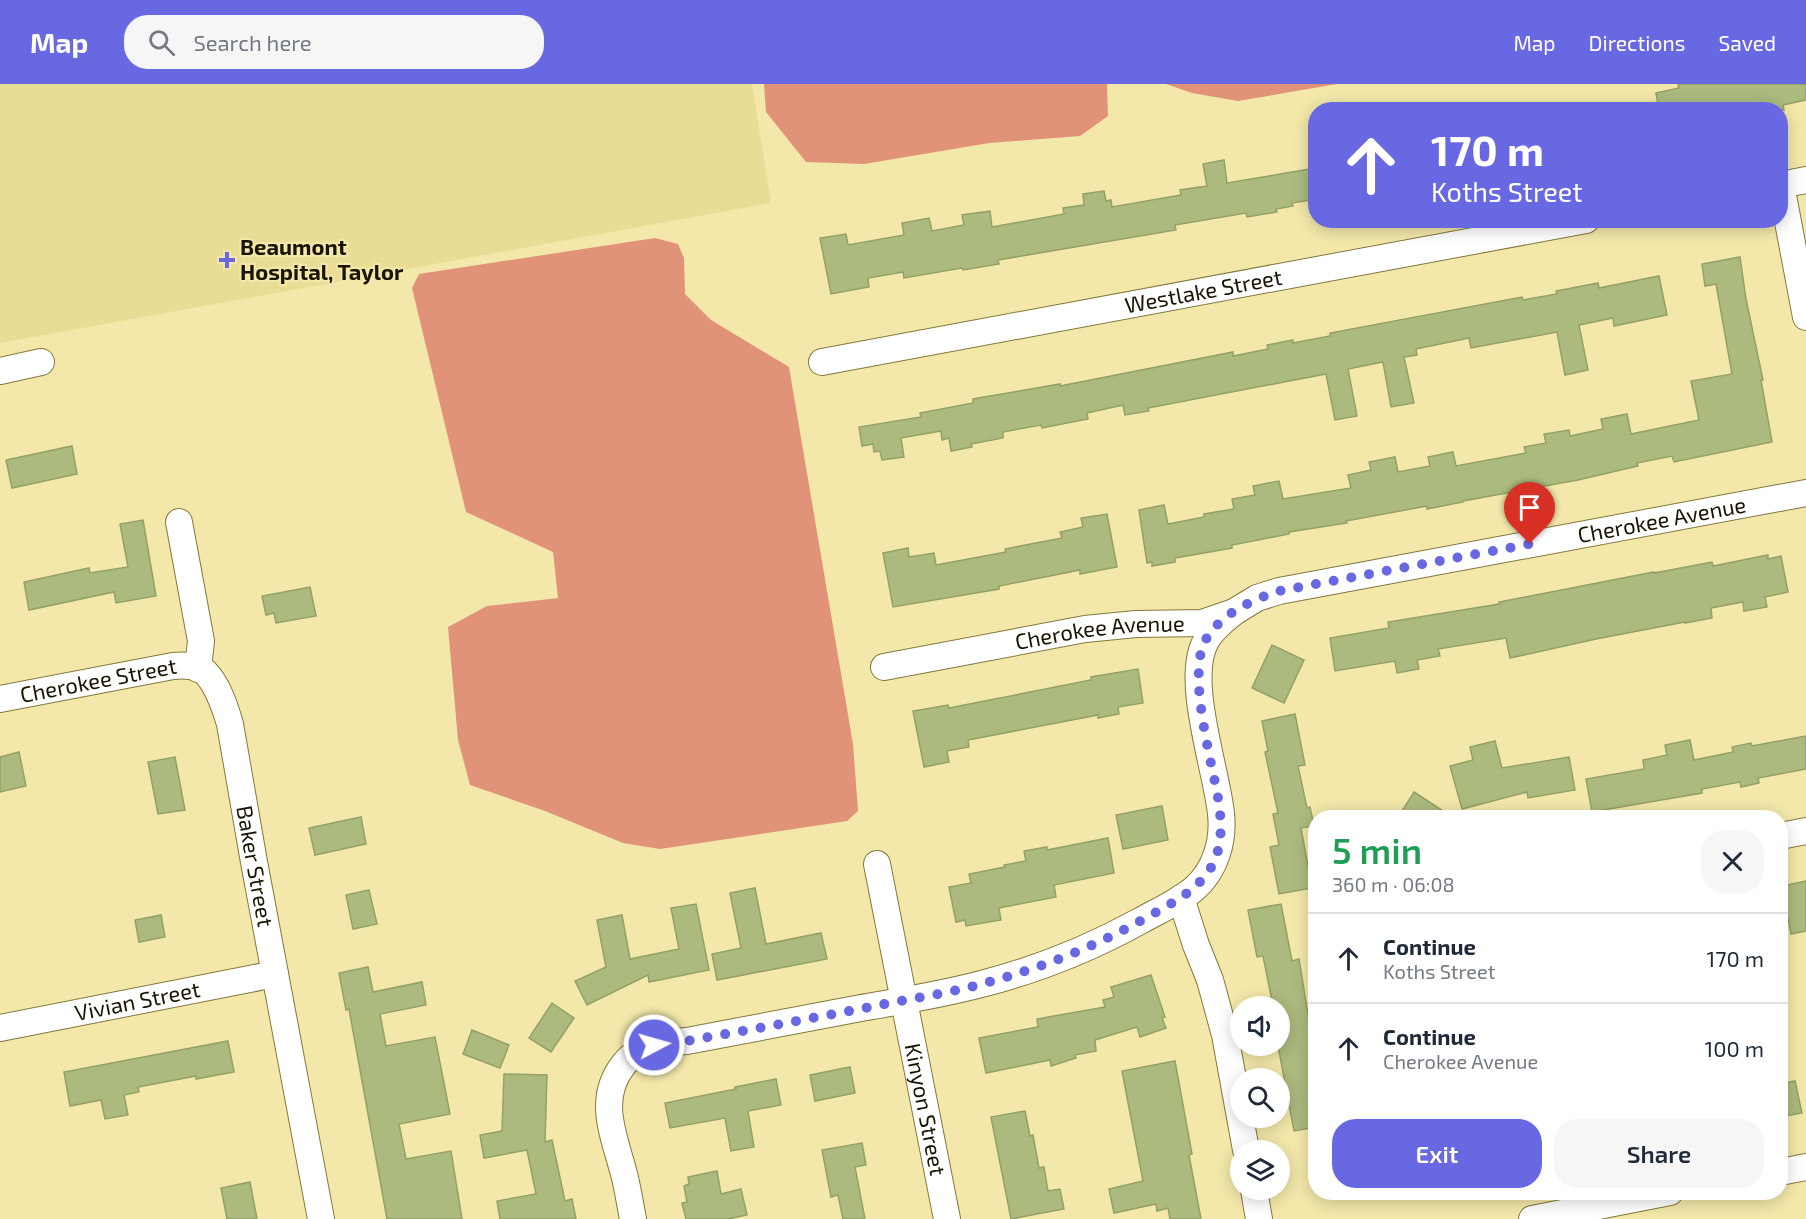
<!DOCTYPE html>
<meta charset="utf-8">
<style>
body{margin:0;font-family:"Exo 2",sans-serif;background:#f6f6f7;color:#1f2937;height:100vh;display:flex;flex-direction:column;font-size:22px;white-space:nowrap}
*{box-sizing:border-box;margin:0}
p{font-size:20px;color:#747a83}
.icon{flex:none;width:33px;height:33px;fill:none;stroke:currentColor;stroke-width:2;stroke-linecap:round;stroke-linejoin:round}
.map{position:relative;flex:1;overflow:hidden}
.details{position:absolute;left:1308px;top:726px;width:480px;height:390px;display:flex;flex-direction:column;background:#fff;border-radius:24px;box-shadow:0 3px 15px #0003}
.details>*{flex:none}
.top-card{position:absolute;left:1308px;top:18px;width:480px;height:126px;border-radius:24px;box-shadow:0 3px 15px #0003;background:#6868e2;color:#fff;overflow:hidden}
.tools{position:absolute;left:1230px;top:912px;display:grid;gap:12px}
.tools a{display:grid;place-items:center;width:60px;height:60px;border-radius:50%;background:#fff;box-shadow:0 3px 15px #0003;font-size:30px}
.pin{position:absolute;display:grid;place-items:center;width:51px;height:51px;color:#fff;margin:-62px -26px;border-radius:50% 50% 50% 0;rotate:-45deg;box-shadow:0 0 6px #0007}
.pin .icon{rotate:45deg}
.me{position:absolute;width:66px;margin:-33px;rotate:84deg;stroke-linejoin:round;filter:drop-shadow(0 0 4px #0008)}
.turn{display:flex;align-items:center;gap:21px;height:126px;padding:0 24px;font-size:27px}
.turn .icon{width:78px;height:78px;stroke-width:2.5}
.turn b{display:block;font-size:42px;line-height:51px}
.round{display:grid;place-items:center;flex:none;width:63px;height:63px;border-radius:24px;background:#f6f6f7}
.overview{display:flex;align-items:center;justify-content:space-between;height:102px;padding:0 24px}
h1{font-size:36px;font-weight:600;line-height:45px;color:#1e9e55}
.cta{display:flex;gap:12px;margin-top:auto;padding:12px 24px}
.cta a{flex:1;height:69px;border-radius:24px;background:#6868e2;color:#fff;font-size:24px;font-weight:600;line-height:69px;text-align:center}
.cta a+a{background:#f6f6f7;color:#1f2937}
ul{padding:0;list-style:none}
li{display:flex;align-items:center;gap:18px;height:90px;padding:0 24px;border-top:2px solid #e0e1e3}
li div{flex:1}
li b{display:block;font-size:22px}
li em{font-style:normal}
header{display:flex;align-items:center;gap:36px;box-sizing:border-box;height:84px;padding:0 30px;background:#6868e2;color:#fff}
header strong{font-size:28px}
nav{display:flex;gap:33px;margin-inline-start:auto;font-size:21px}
.search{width:420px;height:54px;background:#f6f6f7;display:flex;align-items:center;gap:15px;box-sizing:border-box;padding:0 21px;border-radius:24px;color:#747a83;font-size:22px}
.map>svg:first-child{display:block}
.built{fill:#e9dc95}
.forest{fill:#e19379}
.building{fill:#acba7e;stroke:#93a167;stroke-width:1.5}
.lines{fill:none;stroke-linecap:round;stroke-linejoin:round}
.street-casing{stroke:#83783c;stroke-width:28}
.street{stroke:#fff;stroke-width:26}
.route{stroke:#6868e2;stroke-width:10;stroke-dasharray:0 18}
.poi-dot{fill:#6868e2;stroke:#f3e8a9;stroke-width:2}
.labels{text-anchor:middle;stroke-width:4.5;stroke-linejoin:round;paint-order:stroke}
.poi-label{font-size:22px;font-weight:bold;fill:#191400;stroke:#f3e8a9;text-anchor:start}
.street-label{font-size:22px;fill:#191400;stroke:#f3e8a9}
</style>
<header>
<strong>Map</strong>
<div class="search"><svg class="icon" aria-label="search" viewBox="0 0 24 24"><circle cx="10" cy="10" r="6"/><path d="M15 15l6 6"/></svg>Search here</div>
<nav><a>Map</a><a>Directions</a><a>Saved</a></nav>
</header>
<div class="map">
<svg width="1806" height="1135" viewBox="0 0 1806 1135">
<rect width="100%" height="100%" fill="#f3e8a9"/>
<polygon class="built" points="0,0 752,0 771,119 0,259"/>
<g class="forest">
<polygon points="764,0 1107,0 1108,32 1080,52 989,59 864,80 806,78 766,28"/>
<polygon points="1166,0 1337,0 1238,17 1192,9"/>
<polygon points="655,154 678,160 684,174 685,210 711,236 789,283 853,660 858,727 847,737 660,765 623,759 545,727 470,701 458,656 448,543 487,522 558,514 553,468 466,428 412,204 419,190"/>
</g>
<g class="building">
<polygon points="1678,0 1806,0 1806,16 1783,21 1784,26 1659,26 1656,9 1679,4"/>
<polygon points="1224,76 1227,99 1316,84 1316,115 1292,119 1293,122 1276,125 1277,128 1247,133 1246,129 1175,141 1176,146 998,176 999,180 963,186 962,184 904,194 903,188 868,194 869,203 831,210 820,154 846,150 848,161 904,151 902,139 929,134 932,147 964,141 962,131 990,127 992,143 1064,130 1063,124 1084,121 1083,110 1104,107 1106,117 1111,116 1112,123 1181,111 1180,106 1207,102 1203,80"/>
<polygon points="1740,173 1746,215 1763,296 1761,296 1772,358 1674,378 1672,372 1637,379 1638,382 1578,396 1463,417 1463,418 1427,425 1427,422 1346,437 1347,439 1289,448 1289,450 1232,461 1232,464 1175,474 1175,478 1152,482 1152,478 1147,479 1139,426 1164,421 1168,440 1204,433 1204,430 1234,425 1232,415 1255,411 1253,402 1279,397 1283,415 1351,404 1348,391 1371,386 1369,378 1395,373 1398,388 1430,382 1428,373 1453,368 1456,382 1526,369 1524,363 1546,359 1544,350 1569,346 1570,352 1603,345 1601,335 1627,330 1631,350 1699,336 1691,297 1732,290 1716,200 1705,202 1702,180"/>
<polygon points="1659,192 1667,231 1614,242 1613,234 1579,241 1588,286 1565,291 1557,248 1471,264 1469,254 1416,265 1417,271 1404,273 1414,319 1391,323 1383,278 1348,285 1357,332 1335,336 1326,290 1148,324 1149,327 1125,331 1123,321 1087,329 1088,335 1042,344 1041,341 1003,348 1003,354 971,360 972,363 951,367 949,354 942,356 941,347 901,354 904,373 882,376 880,367 874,368 873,360 862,362 859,343 921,333 920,329 973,319 973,315 1060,300 1060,302 1233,268 1233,272 1268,265 1267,261 1293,256 1293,259 1330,252 1330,249 1522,213 1523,216 1557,210 1556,207 1598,199 1599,204"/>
<polygon points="72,362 77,390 12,404 6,376"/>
<polygon points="1107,430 1117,483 1080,490 1080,486 999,502 999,505 893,523 883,469 908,464 909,473 934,469 936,481 1006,468 1005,465 1062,454 1060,448 1083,443 1081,434"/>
<polygon points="143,436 156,512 116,519 114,508 29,526 24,498 89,484 90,489 128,483 120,440"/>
<polygon points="1768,471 1768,475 1781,472 1788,508 1765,513 1767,523 1744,527 1743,518 1711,524 1712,534 1685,539 1685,538 1596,555 1510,574 1506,554 1438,565 1440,572 1417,576 1419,585 1397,589 1395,577 1335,587 1330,554 1389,544 1388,538 1499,520 1499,518 1654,488 1654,489 1712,478 1713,482"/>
<polygon points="310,503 316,532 276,539 274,529 266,531 262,512"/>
<polygon points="1272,561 1304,576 1284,619 1252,604"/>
<polygon points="1138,585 1143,619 1118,623 1119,630 1098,634 1098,631 968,656 969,663 947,667 949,678 924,683 913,627 948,621 949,624 1091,596 1091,593"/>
<polygon points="1295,630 1305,681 1298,682 1307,724 1310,723 1314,742 1301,744 1312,804 1279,810 1270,763 1279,761 1273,730 1278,729 1265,668 1268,667 1262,637"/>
<polygon points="1806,652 1806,685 1758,694 1759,699 1741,703 1740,698 1702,705 1702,709 1592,728 1586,695 1644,685 1643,676 1667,671 1665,661 1690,656 1694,676 1733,668 1732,663 1751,659 1752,662"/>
<polygon points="1495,657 1502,684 1569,673 1575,706 1528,714 1527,708 1462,725 1450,682 1473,676 1470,663"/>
<polygon points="19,668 26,702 0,708 0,673"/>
<polygon points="175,673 185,726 158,730 148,678"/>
<polygon points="1414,708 1454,734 1412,734 1402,727"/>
<polygon points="1162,722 1168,756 1123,765 1116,731"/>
<polygon points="361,733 366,760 315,771 309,744"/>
<polygon points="1108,754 1114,789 1054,801 1056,813 999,824 1001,836 966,842 965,836 956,838 949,803 971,799 969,790 1005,783 1004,781 1026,777 1024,767 1047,763 1047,766"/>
<polygon points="1806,797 1806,847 1791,850 1782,802"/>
<polygon points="755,804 766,860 821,849 827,875 717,896 712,870 741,864 730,809"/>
<polygon points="369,806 377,840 353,845 346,811"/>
<polygon points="696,820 709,886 649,898 648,891 587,921 575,897 606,883 597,836 622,831 630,875 679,865 671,824"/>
<polygon points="1281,820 1292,877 1299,875 1316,980 1316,1043 1294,1047 1278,962 1280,962 1280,922 1273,922 1263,872 1257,873 1248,826"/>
<polygon points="161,831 165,853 139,858 135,836"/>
<polygon points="368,883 373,908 422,898 426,921 380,930 386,962 435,953 450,1030 399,1040 406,1075 451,1067 462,1135 387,1135 349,925 346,926 339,889"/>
<polygon points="1151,891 1165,933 1162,934 1166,944 1140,953 1137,943 1095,956 1096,967 1075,971 1076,974 1051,982 1050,976 986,989 979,954 1038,943 1037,935 1105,923 1103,916 1114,913 1111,903"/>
<polygon points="552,919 574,934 551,968 529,954"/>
<polygon points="472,946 509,961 500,984 463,970"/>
<polygon points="228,957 234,988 196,995 196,992 138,1003 139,1008 124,1011 128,1031 105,1035 101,1016 70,1022 64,988"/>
<polygon points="1175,977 1192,1070 1189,1071 1201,1135 1170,1135 1168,1124 1157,1127 1156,1120 1114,1129 1109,1105 1143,1097 1122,987"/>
<polygon points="850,983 855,1009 815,1017 810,991"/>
<polygon points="504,990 547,991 545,1058 552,1056 565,1117 572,1115 576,1135 500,1135 497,1117 536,1110 527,1066 484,1074 480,1051 502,1047"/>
<polygon points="776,995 781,1021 748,1027 754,1063 731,1067 725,1034 670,1044 665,1019 736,1005 735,1003"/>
<polygon points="1795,997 1802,1029 1780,1033 1780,1000"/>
<polygon points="1025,1027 1030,1052 1033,1051 1039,1084 1044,1083 1048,1107 1060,1105 1064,1125 1011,1135 991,1033"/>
<polygon points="862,1059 866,1081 855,1083 865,1135 843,1135 838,1111 831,1113 822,1066"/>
<polygon points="717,1087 721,1110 741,1105 747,1131 728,1135 686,1135 682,1119 687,1118 684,1102 689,1100 688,1093"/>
<polygon points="250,1098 257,1135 227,1135 221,1104"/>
</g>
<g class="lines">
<defs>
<g id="street">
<polyline points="1780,101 1806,96"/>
<polyline points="1781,101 1806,233"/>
<path id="s1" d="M822 278 1586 136"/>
<polyline points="0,287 41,278"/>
<polyline points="179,438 201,557 198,585"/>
<path id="s2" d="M884 583 1085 545 1136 540 1202 539 1234 528 1257 514 1279 507 1806 409"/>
<path id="s3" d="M0 615 173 582C183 581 198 581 205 588 218 601 225 623 230 640L254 778 321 1135"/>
<polyline points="1780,752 1806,747"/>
<path id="s4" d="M877 780 947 1135"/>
<polyline points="1181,814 1196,861 1210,896 1225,951 1246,1066"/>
<path id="s5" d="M0 944 275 890"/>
<polyline points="1780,1088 1806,1083"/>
<polyline points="1254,1106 1259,1135"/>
<path d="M633 1135C630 1120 628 1105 624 1090 614 1051 596 1015 624 980 631 971 644 963 655 961 665 958 677 958 687 957 745 946 803 935 861 924 902 917 945 910 985 899 1039 885 1091 864 1140 837 1158 827 1179 818 1195 804 1215 786 1224 758 1221 730 1217 687 1184 595 1206 557 1212 545 1224 536 1234 528"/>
<polyline points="1532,1135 1670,1108"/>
</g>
</defs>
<use href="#street" class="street-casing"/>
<use href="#street" class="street"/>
</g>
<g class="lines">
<path class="route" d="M654 961 687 957C748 946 809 935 870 923 908 915 947 910 985 899 1041 884 1094 863 1144 835 1167 822 1190 811 1206 791 1225 766 1222 737 1217 708 1210 672 1188 589 1205 557 1220 530 1252 516 1279 507L1530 460"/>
</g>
<path class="poi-dot" d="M224 167h6v6h6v6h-6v6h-6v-6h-6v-6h6z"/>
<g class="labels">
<g class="poi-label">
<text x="240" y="171">Beaumont<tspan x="240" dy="25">Hospital, Taylor</tspan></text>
</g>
<g class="street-label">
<text dy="8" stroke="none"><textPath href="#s1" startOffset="388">Westlake Street</textPath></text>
<text dy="8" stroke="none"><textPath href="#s2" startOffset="795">Cherokee Avenue</textPath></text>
<text dy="8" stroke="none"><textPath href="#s2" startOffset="219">Cherokee Avenue</textPath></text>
<text dy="8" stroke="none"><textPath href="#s3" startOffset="100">Cherokee Street</textPath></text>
<text dy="8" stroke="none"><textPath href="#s3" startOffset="412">Baker Street</textPath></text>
<text dy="8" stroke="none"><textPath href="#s5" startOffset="140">Vivian Street</textPath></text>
<text dy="8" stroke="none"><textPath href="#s4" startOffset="250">Kinyon Street</textPath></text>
</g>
</g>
</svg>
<div class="tools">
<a><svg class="icon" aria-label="sound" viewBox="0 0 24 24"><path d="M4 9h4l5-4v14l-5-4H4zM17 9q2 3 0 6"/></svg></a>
<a><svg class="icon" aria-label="search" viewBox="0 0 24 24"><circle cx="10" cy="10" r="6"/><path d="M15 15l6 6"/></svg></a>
<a><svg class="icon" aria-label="layers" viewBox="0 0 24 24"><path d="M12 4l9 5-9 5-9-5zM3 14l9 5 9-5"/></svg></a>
</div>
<div class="pin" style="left:1530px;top:460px;background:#d93025"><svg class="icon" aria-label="arrive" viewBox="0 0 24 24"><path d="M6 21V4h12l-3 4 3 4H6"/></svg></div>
<svg class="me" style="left:654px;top:961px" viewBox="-20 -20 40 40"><circle r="17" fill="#6868e2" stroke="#fff" stroke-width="3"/><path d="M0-11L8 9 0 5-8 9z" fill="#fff"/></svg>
<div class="top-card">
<div class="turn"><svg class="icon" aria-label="ahead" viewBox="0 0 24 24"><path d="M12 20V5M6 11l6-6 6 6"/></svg><div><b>170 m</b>Koths Street</div></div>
</div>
<section class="details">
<div class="overview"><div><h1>5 min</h1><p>360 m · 06:08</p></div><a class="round"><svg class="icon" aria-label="close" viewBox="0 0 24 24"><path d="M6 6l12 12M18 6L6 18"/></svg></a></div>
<ul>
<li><svg class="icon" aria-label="ahead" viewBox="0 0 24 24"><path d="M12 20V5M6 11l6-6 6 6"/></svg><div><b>Continue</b><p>Koths Street</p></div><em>170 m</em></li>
<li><svg class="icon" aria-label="ahead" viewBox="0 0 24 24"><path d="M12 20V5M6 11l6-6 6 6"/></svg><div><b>Continue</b><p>Cherokee Avenue</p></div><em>100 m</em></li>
</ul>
<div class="cta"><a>Exit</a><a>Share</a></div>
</section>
</div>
